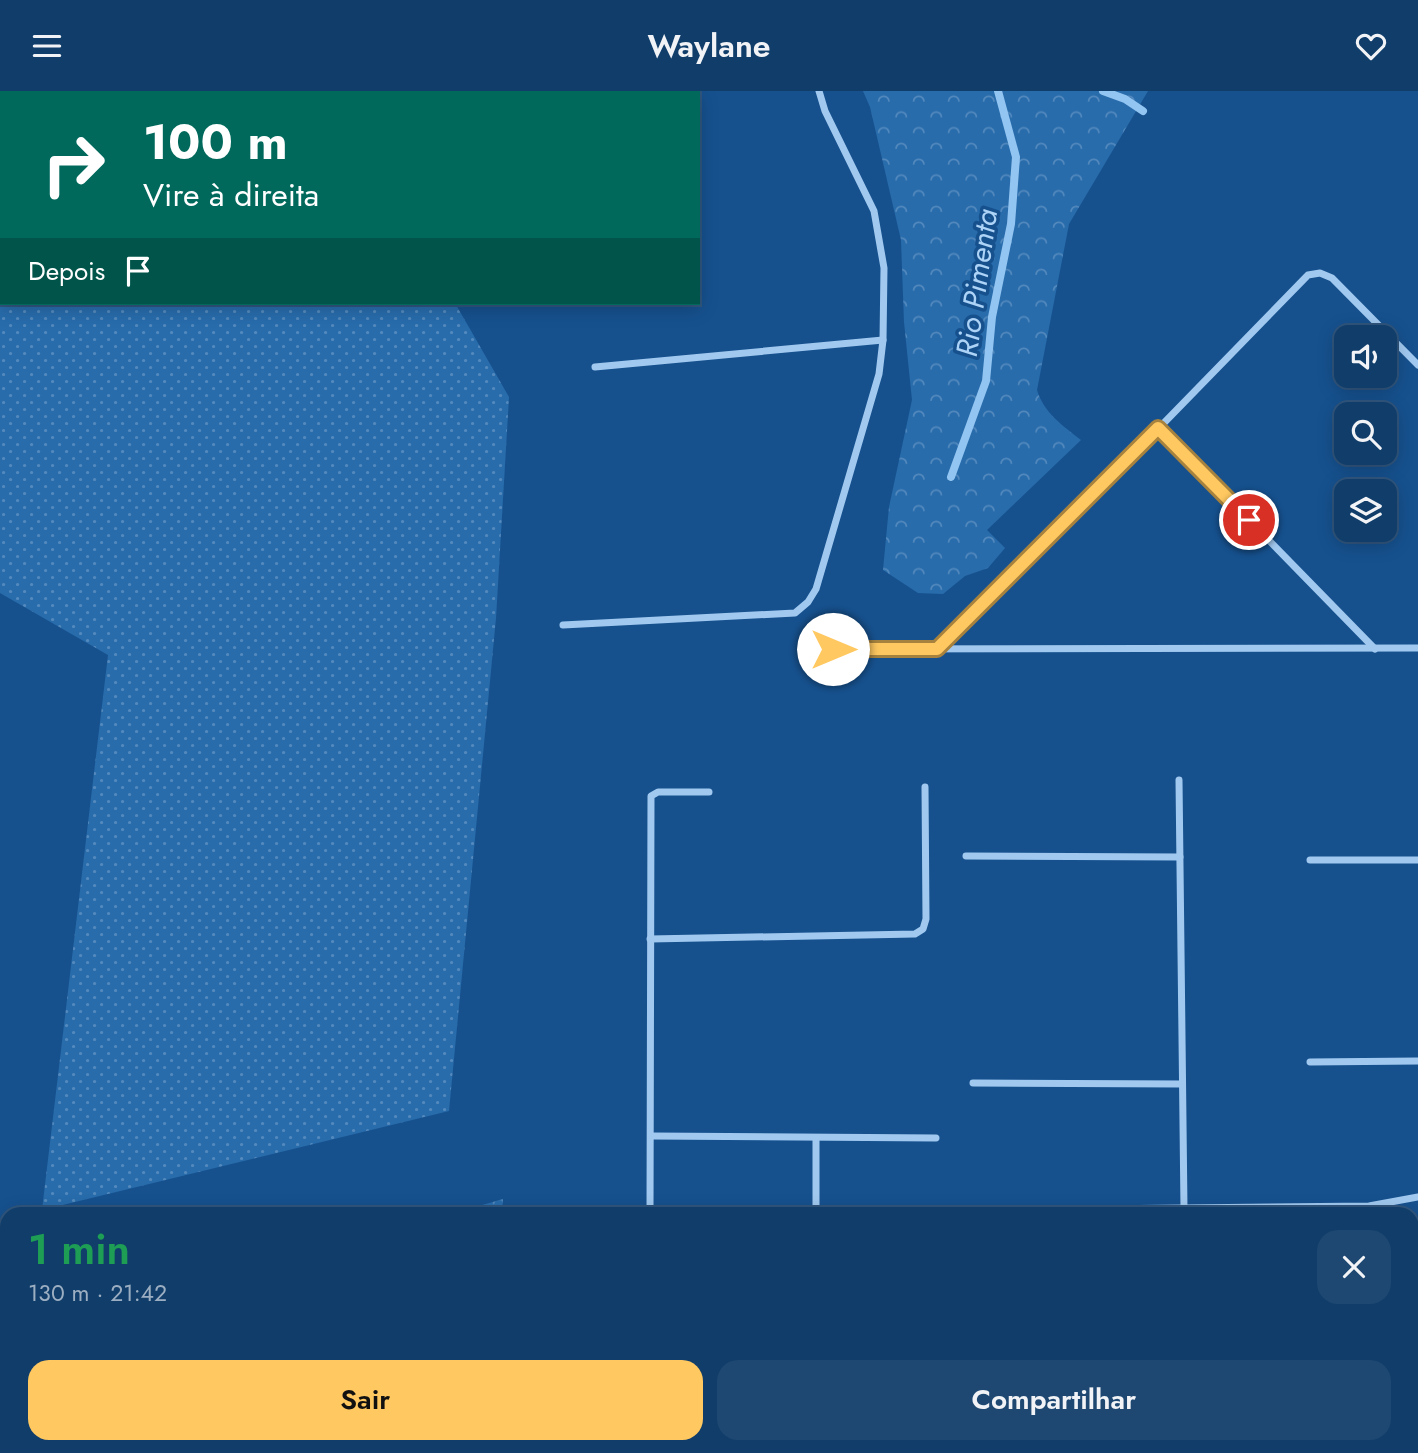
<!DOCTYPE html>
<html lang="pt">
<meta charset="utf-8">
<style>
body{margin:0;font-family:Jost,sans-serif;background:#1e4872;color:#f1f3f6;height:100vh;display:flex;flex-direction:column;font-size:26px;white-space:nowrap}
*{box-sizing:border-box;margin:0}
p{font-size:23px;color:#9caec1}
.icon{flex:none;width:38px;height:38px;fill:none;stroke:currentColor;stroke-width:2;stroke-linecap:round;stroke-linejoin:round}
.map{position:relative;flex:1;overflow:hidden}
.panel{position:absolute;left:0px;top:1116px;width:1419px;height:247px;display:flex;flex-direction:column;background:#103d6a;border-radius:21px 21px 0 0;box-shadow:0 4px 18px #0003,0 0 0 2px #30567e}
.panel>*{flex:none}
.banner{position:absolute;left:0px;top:0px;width:700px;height:214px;box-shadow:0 4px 18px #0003,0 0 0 2px #30567e;background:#00695c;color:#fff;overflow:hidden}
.controls{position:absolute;left:1334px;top:234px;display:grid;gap:14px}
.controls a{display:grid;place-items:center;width:63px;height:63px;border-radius:14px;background:#103d6a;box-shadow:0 4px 18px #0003,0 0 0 2px #30567e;font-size:35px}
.pin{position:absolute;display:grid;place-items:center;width:60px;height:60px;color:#fff;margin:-30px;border:4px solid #fff;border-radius:50%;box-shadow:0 2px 7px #0007}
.me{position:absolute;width:77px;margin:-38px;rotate:90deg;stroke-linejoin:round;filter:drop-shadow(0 0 5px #0008)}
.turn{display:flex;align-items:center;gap:24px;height:147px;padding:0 28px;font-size:32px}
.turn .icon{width:91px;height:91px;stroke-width:2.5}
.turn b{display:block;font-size:49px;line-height:60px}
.then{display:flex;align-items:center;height:66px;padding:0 28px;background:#0003;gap:14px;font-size:26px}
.round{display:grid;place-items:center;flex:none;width:74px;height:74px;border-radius:21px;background:#1e4872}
.head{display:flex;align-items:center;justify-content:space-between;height:119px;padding:0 28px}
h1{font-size:42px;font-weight:600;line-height:52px;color:#1e9e55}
.action{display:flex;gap:14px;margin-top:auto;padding:14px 28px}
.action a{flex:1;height:80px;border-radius:21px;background:#ffc860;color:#111;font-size:28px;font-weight:600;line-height:80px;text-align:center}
.action a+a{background:#1e4872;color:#f1f3f6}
header{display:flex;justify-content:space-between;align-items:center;height:91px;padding:0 28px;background:#103d6a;font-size:32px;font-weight:600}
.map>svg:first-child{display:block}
.grass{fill:url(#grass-dots)}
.forest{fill:url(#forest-crowns)}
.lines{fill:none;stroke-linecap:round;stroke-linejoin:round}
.stream{stroke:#93c5f2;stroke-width:8}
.minor{stroke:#a1c9f0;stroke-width:7}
.secondary{stroke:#cfe4fb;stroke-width:14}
.wall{fill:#3a6c9e}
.building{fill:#437eb8;stroke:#2f5881;stroke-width:2}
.route-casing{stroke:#a6823e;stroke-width:18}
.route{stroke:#ffc860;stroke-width:12}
.labels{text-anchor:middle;stroke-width:7;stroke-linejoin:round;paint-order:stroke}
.water-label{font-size:30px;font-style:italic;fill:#add3f7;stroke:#16518e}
</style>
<header><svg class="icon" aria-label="menu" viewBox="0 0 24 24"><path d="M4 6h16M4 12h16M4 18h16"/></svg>Waylane<svg class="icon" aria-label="heart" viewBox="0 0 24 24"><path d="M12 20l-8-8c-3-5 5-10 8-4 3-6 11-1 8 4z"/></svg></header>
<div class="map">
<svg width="1418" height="1362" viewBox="0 0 1418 1362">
<defs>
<pattern id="grass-dots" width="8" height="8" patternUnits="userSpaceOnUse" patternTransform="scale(1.75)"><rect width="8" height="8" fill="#286cac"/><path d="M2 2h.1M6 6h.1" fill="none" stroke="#5389bd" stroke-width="1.8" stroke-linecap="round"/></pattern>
<pattern id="forest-crowns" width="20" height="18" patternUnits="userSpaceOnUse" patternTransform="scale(1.75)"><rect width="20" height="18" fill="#286cac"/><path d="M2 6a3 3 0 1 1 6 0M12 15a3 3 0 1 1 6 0" fill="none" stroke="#5389bd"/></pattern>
</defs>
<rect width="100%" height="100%" fill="#16518e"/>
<polygon class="grass" points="0,0 427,0 2,2 2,212 455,212 509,306 496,527 449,1020 42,1119 108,564 0,502"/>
<g class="forest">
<path d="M863 0H1148L1069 133 1037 299C1044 322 1062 334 1081 349L987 439 1005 457 988 477 965 485 943 503 918 502 883 479 889 416 912 309 904 231 901 149 870 16Z"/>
<polygon points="503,1108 502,1123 451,1123"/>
<polygon points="7,1254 7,1313 0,1315 0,1256"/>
<polygon points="255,1356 854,1356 859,1362 255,1362"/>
</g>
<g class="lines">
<g class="stream">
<polyline points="1103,0 1125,8 1143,20"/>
<polyline points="951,386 986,290 992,226 1011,133 1016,66 998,0"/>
</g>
<g class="minor">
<polyline points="560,2 565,0"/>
<polyline points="595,276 883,249"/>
<polyline points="1159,337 1375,558"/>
<polyline points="563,534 795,522 808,511 816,498 879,283 883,249 884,177 874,120 825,20 819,0"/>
<polyline points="833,558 1418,557"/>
<polyline points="937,558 1159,337 1308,184 1320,182 1332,187 1418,274"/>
<polyline points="1179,689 1184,1117"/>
<polyline points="966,765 1180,766"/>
<polyline points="1310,769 1418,769"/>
<polyline points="650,848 915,843 923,838 926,828 925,696"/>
<polyline points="1310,971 1418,970"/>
<polyline points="973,992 1182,993"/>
<polyline points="652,1045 936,1047"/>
<polyline points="816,1047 816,1124"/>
<polyline points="1094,1118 1369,1115 1418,1106"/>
<polyline points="650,1124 651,705 658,701 709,701"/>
<polyline points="1412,1321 1418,1319"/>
<polyline points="897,1356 899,1362"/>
<polyline points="1258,1356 1261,1362"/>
<polyline points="1297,1362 1313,1356"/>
</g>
<g class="secondary">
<polyline points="1412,1247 1418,1245"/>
<polyline points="1128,1362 1142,1356"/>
</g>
</g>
<polygon class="wall" points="58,1356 212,1356 214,1362 60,1362"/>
<polygon class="building" points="65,1356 212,1356 214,1362 67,1362"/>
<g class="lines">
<defs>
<polyline id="route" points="833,558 937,558 1158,337 1249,429"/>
</defs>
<use href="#route" class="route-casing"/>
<use href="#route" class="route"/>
</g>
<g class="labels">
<g class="water-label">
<text transform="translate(977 192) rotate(-82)" y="10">Rio Pimenta</text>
</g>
</g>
</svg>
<div class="controls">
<a><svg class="icon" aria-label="sound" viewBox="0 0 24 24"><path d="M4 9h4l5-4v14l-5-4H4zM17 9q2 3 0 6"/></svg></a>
<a><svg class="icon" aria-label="search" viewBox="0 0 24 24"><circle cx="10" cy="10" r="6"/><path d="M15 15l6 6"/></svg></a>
<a><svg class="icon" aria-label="layers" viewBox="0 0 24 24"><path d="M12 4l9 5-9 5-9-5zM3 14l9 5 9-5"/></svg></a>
</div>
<div class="pin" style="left:1249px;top:429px;background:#d93025"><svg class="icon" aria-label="arrive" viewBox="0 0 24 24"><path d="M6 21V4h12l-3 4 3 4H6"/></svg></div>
<svg class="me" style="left:833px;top:558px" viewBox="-20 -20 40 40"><circle r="19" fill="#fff"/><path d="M0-13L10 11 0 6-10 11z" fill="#ffc860"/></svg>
<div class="banner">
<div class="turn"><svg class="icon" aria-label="right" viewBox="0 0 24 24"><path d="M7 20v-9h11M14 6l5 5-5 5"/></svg><div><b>100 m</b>Vire à direita</div></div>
<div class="then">Depois<svg class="icon" aria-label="arrive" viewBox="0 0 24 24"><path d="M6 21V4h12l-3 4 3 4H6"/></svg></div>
</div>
<section class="panel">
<div class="head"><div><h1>1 min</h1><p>130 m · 21:42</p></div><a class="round"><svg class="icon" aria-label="close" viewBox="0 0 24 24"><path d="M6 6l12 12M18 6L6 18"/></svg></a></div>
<div class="action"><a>Sair</a><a>Compartilhar</a></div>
</section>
</div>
